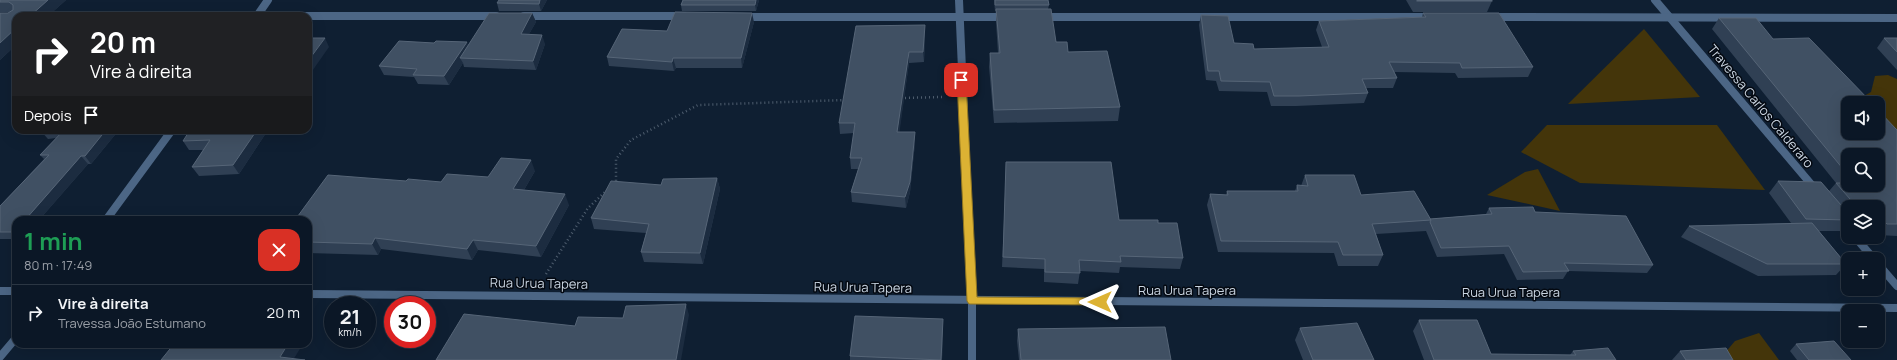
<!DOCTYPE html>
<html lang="pt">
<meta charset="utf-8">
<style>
body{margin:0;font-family:Manrope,sans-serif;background:#192432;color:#f1f3f6;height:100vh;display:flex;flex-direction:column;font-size:15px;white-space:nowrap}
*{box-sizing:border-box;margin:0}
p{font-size:13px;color:#9a9fa7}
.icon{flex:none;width:22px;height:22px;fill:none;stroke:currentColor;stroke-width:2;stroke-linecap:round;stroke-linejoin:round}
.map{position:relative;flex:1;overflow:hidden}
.drawer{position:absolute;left:12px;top:216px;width:300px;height:132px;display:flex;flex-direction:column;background:#0b1726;border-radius:12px;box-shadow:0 4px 16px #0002,0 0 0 1px #2b3643}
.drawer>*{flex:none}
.guide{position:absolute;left:12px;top:12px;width:300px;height:122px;border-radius:12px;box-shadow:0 4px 16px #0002,0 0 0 1px #2b3643;background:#202124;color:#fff;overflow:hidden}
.buttons{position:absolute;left:1841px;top:96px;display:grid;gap:8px}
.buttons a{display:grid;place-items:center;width:44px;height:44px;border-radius:8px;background:#0b1726;box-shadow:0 4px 16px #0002,0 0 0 1px #2b3643;font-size:20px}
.speed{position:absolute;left:324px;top:296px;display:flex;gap:8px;font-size:20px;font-weight:700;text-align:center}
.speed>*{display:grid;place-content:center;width:52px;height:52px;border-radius:50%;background:#0b1726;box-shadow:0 4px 16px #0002,0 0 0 1px #2b3643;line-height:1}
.speed small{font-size:10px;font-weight:400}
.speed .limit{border:6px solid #d22;background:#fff;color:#111}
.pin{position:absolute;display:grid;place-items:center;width:34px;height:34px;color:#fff;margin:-17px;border-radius:8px;box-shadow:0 2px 6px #0006}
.me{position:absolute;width:44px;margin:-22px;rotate:270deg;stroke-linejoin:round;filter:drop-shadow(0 0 3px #0008)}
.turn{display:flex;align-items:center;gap:14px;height:84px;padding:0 12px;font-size:18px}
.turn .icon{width:52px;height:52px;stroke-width:2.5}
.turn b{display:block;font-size:28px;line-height:34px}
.then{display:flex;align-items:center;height:38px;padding:0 12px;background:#0003;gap:8px;font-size:15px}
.round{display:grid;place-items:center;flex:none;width:42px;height:42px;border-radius:12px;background:#192432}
.overview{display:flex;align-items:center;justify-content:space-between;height:68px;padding:0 12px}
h1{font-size:24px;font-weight:700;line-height:30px;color:#1e9e55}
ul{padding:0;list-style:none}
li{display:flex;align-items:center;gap:12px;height:56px;padding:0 12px;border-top:1px solid #2b3643}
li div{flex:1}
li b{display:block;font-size:15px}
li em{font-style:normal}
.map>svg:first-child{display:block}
.green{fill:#44350a}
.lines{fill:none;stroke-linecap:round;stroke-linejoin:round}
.path{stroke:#4e5d6e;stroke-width:2.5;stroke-dasharray:1 3;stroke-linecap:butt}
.minor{stroke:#4c6685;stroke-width:8}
.wall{fill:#304054;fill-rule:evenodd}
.shaded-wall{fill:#1c2c40}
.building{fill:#405063;stroke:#566577}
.route{fill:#dcb233;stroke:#8f7421}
.labels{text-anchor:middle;stroke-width:3;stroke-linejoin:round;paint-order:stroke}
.street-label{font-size:13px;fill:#cad5e2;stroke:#040911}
</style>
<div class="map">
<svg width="1897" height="360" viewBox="0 0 1897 360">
<rect width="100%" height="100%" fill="#0f1f32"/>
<g class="green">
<polygon points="1644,29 1700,97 1568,104"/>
<polygon points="1888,75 1897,79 1897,140 1878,125 1878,103 1858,103 1855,101 1871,92 1875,76"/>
<polygon points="1547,125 1717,125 1765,190 1580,183 1521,152"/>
<polygon points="1538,169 1560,211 1487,195 1525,172"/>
<polygon points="1759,333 1779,360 1728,360 1724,354 1735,341"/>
</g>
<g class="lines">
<g class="path">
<polyline points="901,98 942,97"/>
<polyline points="614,184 616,182 616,159 631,140 698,105 846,100"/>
<polyline points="546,274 588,208 606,191"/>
</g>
<g class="minor">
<polyline points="959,0 972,301 972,360"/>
<polyline points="1655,0 1816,190"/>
<polyline points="229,16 496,16"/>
<polyline points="257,16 268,0"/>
<polyline points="524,16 684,16"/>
<polyline points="742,17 1006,17"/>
<polyline points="1042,17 1432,17"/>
<polyline points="1492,17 1897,18"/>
<polyline points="106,220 172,130"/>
<polyline points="1855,237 1874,259"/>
<polyline points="1878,264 1897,286"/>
<polyline points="0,291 16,291"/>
<polyline points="308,294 1897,308"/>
<polyline points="0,357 16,338"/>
</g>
</g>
<g class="wall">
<polygon points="0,0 66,0 48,16 16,16 16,45 0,60 8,13 11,12 0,12"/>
<polygon points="547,0 541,11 499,11 497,3"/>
<polygon points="683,0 759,0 756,11 682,11 681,5"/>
<polygon points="994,0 1048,0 1049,5 1048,9 1056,42 1068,52 1120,107 1118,121 994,123 989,67 990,53 998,53 996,22 996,11 995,11"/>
<polygon points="1406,0 1492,0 1492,1 1487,12 1413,12"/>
<polygon points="532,13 536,22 529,34 545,44 536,70 464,67 463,63 449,85 418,84 414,77 384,75 379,66 468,46"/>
<polygon points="1423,13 1533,67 1528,77 1458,78 1455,73 1394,72 1397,78 1393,88 1366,88 1368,93 1364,103 1296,106 1271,106 1267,92 1219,91 1216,81 1206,80 1199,25 1201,15 1234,43 1254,49 1322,47 1316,30 1319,21 1422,17"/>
<path d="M1719 18 1773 39 1897 130V236L1878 235V207H1848V226L1844 231H1819L1846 264 1836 275 1758 276 1681 237 1689 226 1791 223 1769 193 1778 181 1829 191 1836 183 1712 29ZM1848 155 1878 185H1848Z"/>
<polygon points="754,22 742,68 676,68 674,71 609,66 607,57 667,31"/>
<polygon points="925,35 924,62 909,63 899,132 915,143 910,192 906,208 852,202 851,192 858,169 851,169 850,158 854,133 840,134 839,123"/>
<polygon points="1884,38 1897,38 1897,70 1877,48"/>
<polygon points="42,130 119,130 91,164 88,164 39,220 16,220 16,239 0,239 0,206 44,159 40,155 56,138 48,139 41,131"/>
<polygon points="268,130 239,174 199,176 192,167 203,150 189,150 183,141"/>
<polygon points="535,171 524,190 569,205 541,257 478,250 472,260 381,249 378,255 308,253 308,220 406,181 441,182 488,177"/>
<polygon points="1006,172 1119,220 1158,223 1183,258 1180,269 1120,267 1119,273 1080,271 1078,284 1044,282 1044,269 1002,267"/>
<polygon points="1305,175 1430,219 1486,214 1489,208 1535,212 1653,265 1647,273 1568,271 1563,279 1517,280 1504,254 1437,257 1426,231 1376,234 1383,255 1378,266 1338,266 1334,253 1218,252 1207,205 1210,194 1226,195 1227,191 1295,191 1297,185 1301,186"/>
<polygon points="717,178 720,189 703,264 644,262 641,252 646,233 594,229 591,218 661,185"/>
<polygon points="1419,320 1491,354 1570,355 1573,351 1616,360 1424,360 1413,331"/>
<polygon points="1300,328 1374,360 1303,360 1295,340"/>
<polygon points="1018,329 1171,360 1019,360 1017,341"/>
<polygon points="943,330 942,360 850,360 850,356"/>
<polygon points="1796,344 1851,360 1797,360 1790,351"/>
<polygon points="1680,351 1733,360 1672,360"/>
</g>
<g class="shaded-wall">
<polygon points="48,0 66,0 48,16 30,16"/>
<polygon points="540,0 547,0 541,11 539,4"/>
<polygon points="756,0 759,0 756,11 755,5"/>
<polygon points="532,13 536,22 524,43 521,34"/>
<polygon points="752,13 754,22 742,68 741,58"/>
<polygon points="925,25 925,35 924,62 923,52"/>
<polygon points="16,28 16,45 0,60 0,43"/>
<polygon points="542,35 545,44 536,70 533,61"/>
<polygon points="325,38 329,47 308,77 308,61"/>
<polygon points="467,42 470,51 460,58 463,63 449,85 444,76"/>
<polygon points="909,52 909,63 898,143 897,132"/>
<polygon points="673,58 676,68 674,71 672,62"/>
<polygon points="106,130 119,130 91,164 85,156"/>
<polygon points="257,130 268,130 239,174 233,165"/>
<polygon points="915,132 915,143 910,192 906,208 905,197"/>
<polygon points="81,156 88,164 39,220 25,220"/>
<polygon points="531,160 535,171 518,200 513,189"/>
<polygon points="717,178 720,189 703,264 700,253"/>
<polygon points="565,194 569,205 541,257 536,246"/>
<polygon points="375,238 381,249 378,255 372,244"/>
<polygon points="473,240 478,250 472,260 467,249"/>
<polygon points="686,304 689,315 681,360 676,360"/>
<polygon points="943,319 943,330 942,360 941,360"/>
<polygon points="288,344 303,344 293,360 280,357"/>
</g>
<g class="building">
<polygon points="0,0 48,0 30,16 16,16 16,28 0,43 0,13 8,13 13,10 13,5 9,2 0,2"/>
<polygon points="499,0 540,0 539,4 497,3"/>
<polygon points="683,0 756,0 755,5 681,5"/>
<polygon points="995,0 1048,0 1049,5 995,5"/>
<rect x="1417" y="0" width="75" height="1"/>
<polygon points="996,9 1051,9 1056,42 1067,42 1068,52 1107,51 1120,107 994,110 990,53 1000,53"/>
<polygon points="675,12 752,13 741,58 673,58 672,62 607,57 622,29 667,31"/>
<polygon points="489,13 532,13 521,34 542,35 533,61 460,58"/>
<polygon points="1423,13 1499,13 1533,67 1462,68 1460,63 1389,62 1397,78 1362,79 1368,93 1299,96 1274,96 1270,82 1221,81 1219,71 1208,71 1201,15 1228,16 1234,43 1253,44 1254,49 1329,47 1319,21 1426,17"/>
<polygon points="1719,18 1756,18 1773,39 1809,38 1872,103 1848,103 1848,133 1878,133 1878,110 1897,130 1897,224 1887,224 1884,221 1878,220 1878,207 1857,207 1836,183 1848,183 1848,185 1878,185 1878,155 1848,155 1848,175"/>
<polygon points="925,25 923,52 909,52 897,132 915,132 910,182 905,197 851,192 862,158 850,158 855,123 839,123 856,26"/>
<polygon points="308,38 325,38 308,61"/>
<polygon points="1884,38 1897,38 1897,52"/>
<polygon points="399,41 434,43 436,41 467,42 444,76 413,75 417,69 379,66"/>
<polygon points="42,130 58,130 41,131"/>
<polygon points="64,130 106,130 85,156 81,156 25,220 16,220 16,230 15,232 0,232 0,206 49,155 40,155"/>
<polygon points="190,130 257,130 233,165 192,167 210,140 183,141"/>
<polygon points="501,158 531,160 513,189 565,194 536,246 473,240 467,249 375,238 372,244 308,242 308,220 295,220 328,175 406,181 408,179 441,182 447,174 488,177"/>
<polygon points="1006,162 1111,162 1119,220 1158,220 1158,223 1177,223 1183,258 1120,256 1121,262 1079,260 1080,273 1045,272 1045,259 1003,257"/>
<polygon points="1305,175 1354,175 1361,195 1414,191 1431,220 1372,224 1383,255 1343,255 1338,242 1221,241 1210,194 1228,195 1227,191 1298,191 1297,185 1308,186"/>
<polygon points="717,178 700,253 641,252 649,224 591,218 611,181 661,185 663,179"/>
<polygon points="1778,181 1821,182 1848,213 1848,220 1806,219"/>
<polygon points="1533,207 1535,212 1626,216 1653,265 1564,263 1569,271 1523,272 1509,246 1441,248 1430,222 1431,220 1430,219 1492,214 1489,208"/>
<polygon points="1812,223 1846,264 1767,264 1689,226"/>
<polygon points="686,304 676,360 436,360 464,314 575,326 578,317 623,318 626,306"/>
<polygon points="855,316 943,319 941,360 850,356"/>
<polygon points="1419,320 1477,320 1491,354 1576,355 1573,351 1608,348 1616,360 1434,360"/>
<polygon points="1357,323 1374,360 1313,360 1300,328"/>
<polygon points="1165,327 1171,360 1021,360 1018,329"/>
<polygon points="1834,341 1851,360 1809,360 1796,344"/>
<polygon points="174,344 288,344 280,357 305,360 161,360"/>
<polygon points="1726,348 1733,360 1686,360 1680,351"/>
</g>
<polygon class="route" points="961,78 966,80 977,297 1100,298 1105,302 1103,305 969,304 967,301 957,80"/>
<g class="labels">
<g class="street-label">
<text transform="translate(1761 106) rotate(50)" y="5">Travessa Carlos Calderaro</text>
<text transform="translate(539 283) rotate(1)" y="5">Rua Urua Tapera</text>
<text transform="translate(863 287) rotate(1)" y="5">Rua Urua Tapera</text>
<text x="1187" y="295">Rua Urua Tapera</text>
<text x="1511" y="297">Rua Urua Tapera</text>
</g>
</g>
</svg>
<div class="buttons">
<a><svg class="icon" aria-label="sound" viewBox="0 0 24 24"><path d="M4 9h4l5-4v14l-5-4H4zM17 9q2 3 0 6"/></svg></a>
<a><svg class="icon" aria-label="search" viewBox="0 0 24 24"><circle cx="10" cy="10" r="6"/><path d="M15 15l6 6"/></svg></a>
<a><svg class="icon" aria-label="layers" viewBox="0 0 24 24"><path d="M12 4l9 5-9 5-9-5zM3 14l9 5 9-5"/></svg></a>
<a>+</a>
<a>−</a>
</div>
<div class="speed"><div>21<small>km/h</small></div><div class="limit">30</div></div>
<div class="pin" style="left:961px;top:80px;background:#d93025"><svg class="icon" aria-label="arrive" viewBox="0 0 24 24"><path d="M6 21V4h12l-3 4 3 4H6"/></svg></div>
<svg class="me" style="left:1100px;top:302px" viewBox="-20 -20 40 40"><path d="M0-17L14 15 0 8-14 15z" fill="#dcb233" stroke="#fff" stroke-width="4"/></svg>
<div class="guide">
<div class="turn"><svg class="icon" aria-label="right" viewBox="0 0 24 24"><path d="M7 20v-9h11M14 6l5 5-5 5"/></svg><div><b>20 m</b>Vire à direita</div></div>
<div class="then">Depois<svg class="icon" aria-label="arrive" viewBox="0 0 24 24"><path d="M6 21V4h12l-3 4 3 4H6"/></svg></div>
</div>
<section class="drawer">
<div class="overview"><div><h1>1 min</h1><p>80 m · 17:49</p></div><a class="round" style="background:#d93025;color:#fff"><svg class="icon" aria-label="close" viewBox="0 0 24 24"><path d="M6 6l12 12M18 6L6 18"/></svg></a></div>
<ul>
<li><svg class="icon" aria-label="right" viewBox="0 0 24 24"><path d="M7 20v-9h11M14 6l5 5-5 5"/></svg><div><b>Vire à direita</b><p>Travessa João Estumano</p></div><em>20 m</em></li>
</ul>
</section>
</div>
